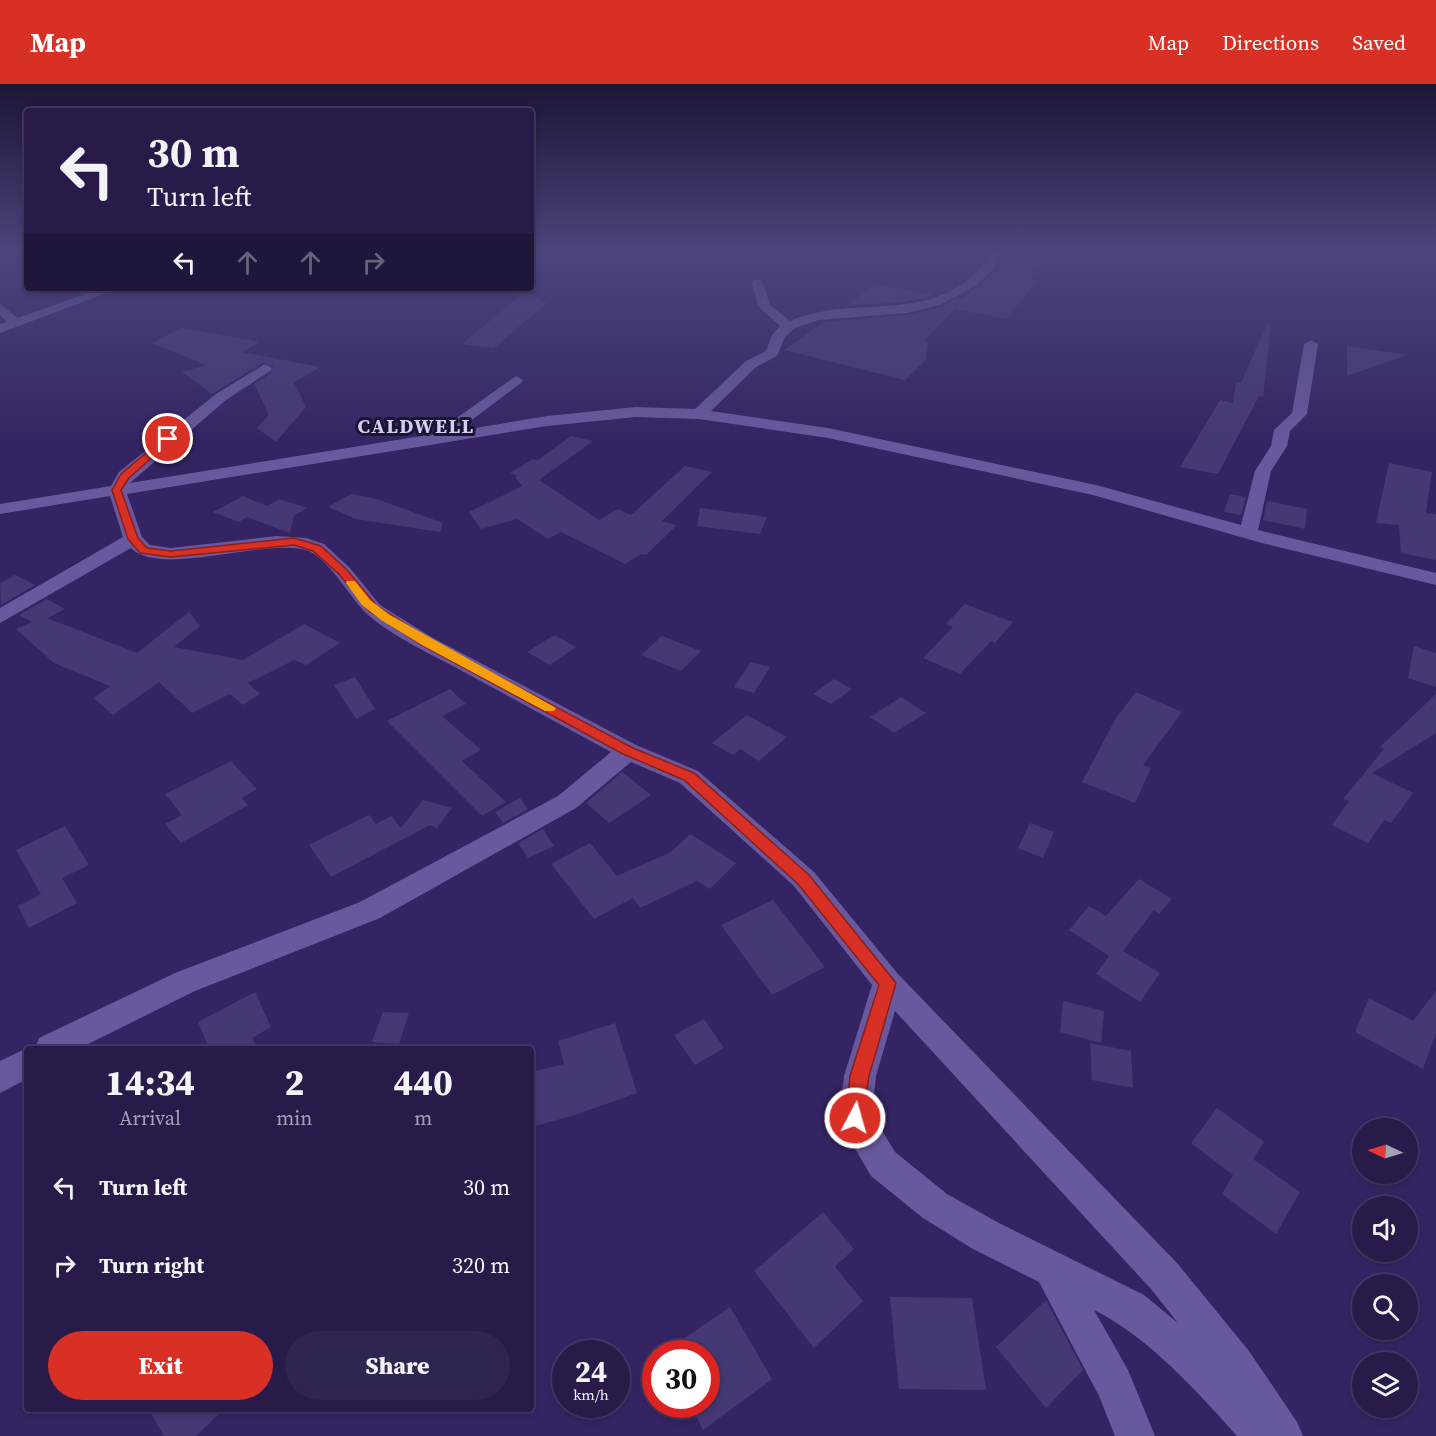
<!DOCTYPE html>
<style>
body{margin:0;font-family:"Source Serif 4",serif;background:#302451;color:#f1f3f6;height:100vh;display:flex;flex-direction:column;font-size:22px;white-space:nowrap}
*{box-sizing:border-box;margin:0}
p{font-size:20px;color:#a5a1b5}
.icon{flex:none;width:33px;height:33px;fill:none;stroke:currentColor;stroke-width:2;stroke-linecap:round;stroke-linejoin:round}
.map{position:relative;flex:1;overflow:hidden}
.sheet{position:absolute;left:24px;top:962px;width:510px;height:366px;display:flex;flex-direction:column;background:#281b4a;border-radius:6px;box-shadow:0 3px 9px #0003,0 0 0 2px #443962}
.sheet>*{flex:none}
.guide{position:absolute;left:24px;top:24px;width:510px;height:183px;border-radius:6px;box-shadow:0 3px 9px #0003,0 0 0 2px #443962;background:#281b4a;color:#f1f3f6;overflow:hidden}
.needle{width:39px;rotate:274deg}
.buttons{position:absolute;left:1352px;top:1034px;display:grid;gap:12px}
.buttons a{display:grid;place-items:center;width:66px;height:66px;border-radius:50%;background:#281b4a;box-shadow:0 3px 9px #0003,0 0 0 2px #443962;font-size:30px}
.speed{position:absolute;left:552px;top:1256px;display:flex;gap:12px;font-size:30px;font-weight:700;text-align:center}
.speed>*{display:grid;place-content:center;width:78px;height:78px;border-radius:50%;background:#281b4a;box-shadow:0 3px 9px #0003,0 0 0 2px #443962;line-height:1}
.speed small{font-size:15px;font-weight:400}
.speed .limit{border:9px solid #d22;background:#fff;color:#111}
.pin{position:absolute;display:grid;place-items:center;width:51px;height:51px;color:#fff;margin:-26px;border:3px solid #fff;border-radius:50%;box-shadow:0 2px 6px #0007}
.me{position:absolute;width:66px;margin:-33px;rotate:6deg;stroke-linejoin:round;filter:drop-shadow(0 0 4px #0008)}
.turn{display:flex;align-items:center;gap:21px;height:126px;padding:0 24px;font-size:27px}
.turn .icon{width:78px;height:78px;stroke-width:2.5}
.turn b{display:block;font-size:42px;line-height:51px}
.lanes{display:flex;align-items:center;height:57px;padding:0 24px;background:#0003;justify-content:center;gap:30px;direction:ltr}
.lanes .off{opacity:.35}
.eta{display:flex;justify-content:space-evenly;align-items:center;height:102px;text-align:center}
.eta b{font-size:36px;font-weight:800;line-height:42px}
.action{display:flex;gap:12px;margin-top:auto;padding:12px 24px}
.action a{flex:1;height:69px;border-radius:36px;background:#d93025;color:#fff;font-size:24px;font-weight:800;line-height:69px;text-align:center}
.action a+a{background:#302451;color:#f1f3f6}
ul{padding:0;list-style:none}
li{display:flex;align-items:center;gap:18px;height:78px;padding:0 24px}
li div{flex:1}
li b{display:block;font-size:22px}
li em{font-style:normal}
header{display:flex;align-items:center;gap:36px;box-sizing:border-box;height:84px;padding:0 30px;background:#d93025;color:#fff}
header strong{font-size:28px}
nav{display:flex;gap:33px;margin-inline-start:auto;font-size:21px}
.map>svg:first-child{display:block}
.building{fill:#463874}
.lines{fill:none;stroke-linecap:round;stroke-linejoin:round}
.minor{fill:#68599e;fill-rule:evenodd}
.route{fill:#d93025;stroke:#8d1f18;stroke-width:1.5}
.slow{fill:#f59e0b}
.labels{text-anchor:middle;stroke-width:6;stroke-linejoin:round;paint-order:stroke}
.far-district-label{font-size:20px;font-weight:bold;letter-spacing:1.5px;fill:#d3cef4;stroke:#1b1531}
</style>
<header>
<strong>Map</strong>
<nav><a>Map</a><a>Directions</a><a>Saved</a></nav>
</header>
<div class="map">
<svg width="1436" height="1352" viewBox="0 0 1436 1352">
<rect width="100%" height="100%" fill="#352463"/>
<g class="building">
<polygon points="1012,174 1042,178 1031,196 1036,197 1007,235 955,225 924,257 928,258 926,276 905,296 784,266 824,238 907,231 941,223 957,214 962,215"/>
<polygon points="876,200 935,211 906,218 846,222"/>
<polygon points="524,208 547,219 494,264 462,260"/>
<polygon points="1267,240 1271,241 1263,313 1259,312 1218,390 1180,383 1220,316 1233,319 1236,298 1241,299"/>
<polygon points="181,244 260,258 242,268 320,283 294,299 306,323 276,358 257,344 269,331 254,300 271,289 273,282 264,278 212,310 182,288 206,281 152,259"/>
<polygon points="1347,262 1407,271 1347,292"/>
<polygon points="571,352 593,357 539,396 599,436 618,425 631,431 685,382 712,388 662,437 677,441 646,471 641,470 625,480 561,448 548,455 517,435 481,445 469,428 522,402 515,393 518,392 510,389 533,375 538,376"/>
<polygon points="1389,379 1432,388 1426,429 1436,430 1436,476 1401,469 1399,441 1376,439"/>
<polygon points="351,410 377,415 443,439 440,448 356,435 328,423"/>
<polygon points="1230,410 1246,413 1241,431 1224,428"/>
<polygon points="243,412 267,422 279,415 307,424 294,432 290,449 247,433 239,438 213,428"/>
<polygon points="1267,417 1307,425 1305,445 1263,436"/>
<polygon points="700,424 767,433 760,450 697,442"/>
<polygon points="15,491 35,501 1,521 0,499"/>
<polygon points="47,515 65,525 47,534 137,569 189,528 200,542 174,563 243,576 304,540 340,559 306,581 294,576 248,599 260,610 243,621 230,610 192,629 159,598 113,631 94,614 110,602 54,579 16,545 32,538 19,531"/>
<polygon points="965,520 1013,538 995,559 991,557 960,590 923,574 953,543 946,540"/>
<polygon points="554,551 576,563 550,581 527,568"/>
<polygon points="662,552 701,567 681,587 641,571"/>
<polygon points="1414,562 1436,569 1436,603 1408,594"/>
<polygon points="751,578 770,583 754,609 734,603"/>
<polygon points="355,593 375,625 356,635 334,601"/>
<polygon points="834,595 852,605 831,620 813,610"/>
<polygon points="450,605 466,620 442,632 481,666 462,677 506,718 482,732 387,637"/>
<polygon points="1136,608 1182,628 1143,681 1151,684 1135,719 1082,698 1116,634"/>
<polygon points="1436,610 1436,649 1372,689 1413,709 1391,739 1384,736 1368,759 1332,741 1349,717 1343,715 1384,665 1380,663"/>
<polygon points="901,613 926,629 894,649 870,633"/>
<polygon points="747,631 787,653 759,677 740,665 733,671 712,659"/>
<polygon points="231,677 257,705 242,714 248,721 181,759 165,740 182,731 165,710"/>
<polygon points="622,688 651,711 609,739 586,719"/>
<polygon points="520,714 528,725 503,739 495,728"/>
<polygon points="423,716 452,724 437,744 430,741 331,793 309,761 369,731 376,740 391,732 401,744"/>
<polygon points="1030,739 1054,748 1043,774 1018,764"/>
<polygon points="65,742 89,781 62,794 77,819 29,844 18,822 41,810 16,766"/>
<polygon points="543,745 554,762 528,774 518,759"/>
<polygon points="690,750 736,779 710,805 697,797 640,824 633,814 594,835 551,780 590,759 617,792 671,768"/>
<polygon points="1139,795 1172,815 1159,830 1154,826 1123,867 1160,889 1140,918 1096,890 1109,872 1069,846 1089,822 1106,832"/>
<polygon points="773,816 825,883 772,911 721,841"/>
<polygon points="1436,907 1436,949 1423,985 1355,948 1369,914 1413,937"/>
<polygon points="255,908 271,943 252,954 257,964 209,964 198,938"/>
<polygon points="1063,917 1104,927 1101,959 1060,948"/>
<polygon points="383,928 409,929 399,960 372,958"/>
<polygon points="704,935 724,964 695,981 674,951"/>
<polygon points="615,939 637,1009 572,1032 531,1043 531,988 564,980 558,957"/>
<polygon points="1090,959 1131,967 1133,1004 1092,996"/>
<polygon points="1217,1024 1264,1058 1253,1075 1300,1108 1276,1150 1222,1110 1233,1091 1191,1059"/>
<polygon points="823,1128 854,1165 835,1183 863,1217 814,1264 754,1187"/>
<polygon points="890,1213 972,1214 986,1306 899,1305"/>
<polygon points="1046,1216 1083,1286 1046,1324 996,1263"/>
<polygon points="730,1223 772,1295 703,1346 690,1320 706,1320 706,1269 663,1269"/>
<polygon points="148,1324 225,1324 196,1352 164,1352"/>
</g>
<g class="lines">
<g class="minor">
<path d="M990 169H1002L993 186 975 202 940 221 907 229 819 236 795 244 785 253 777 272 756 283 711 327 828 344 1096 401 1241 441 1255 387 1271 362 1274 346 1292 329 1304 260 1311 256 1318 260 1307 330 1290 347 1287 362 1271 387 1258 446 1436 489V501L1262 459 1093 411 828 354 699 335 636 333 547 342 127 410 142 453 150 461 171 464 277 452 306 454 324 460 350 484 380 521 433 554 636 661 698 687 814 788 898 890 1177 1179 1249 1267 1297 1338 1303 1352H1237C1197 1307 1148 1253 1094 1226L1128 1286 1155 1352H1115L1099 1312 1039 1198 973 1165 923 1134 871 1092 843 1044 839 1033 844 992 872 901 794 802 680 699 631 678 576 724 380 834 195 907 80 964H35L39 954 175 889 360 818 558 712 611 668C558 639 504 610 451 581 426 568 384 547 365 528 349 512 328 473 306 466 263 454 161 494 131 464L0 539V524L123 453 110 412 0 430V420L111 402 119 388 216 310 265 280 272 284 270 287 226 316 130 399 434 350 516 292 523 296 521 299 457 347 547 332 636 323 695 325 746 277 766 267 772 251 780 242 758 222 752 199 754 196H762L770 221 790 237C848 211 919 238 970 194 979 186 986 180 990 169ZM895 927 1151 1205 1178 1239 1144 1211 999 1139 947 1110 895 1068 872 1030 876 992Z"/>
<polygon points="102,204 120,204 0,249 0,240 7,238 0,231 0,220 18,234"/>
<polygon points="27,964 29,964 27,964 27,995 0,1009 0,977"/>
</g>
</g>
<linearGradient id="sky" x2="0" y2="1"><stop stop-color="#1d1436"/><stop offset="0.47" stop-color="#4b457c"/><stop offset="1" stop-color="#4b457c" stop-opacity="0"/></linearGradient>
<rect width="1436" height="358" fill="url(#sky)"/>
<polygon class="route" points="165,353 173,355 129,394 121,406 138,454 147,464 171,467 294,454 321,462 347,486 377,522 430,556 633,664 694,689 809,791 896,899 869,992 862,1040 855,1042 849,1040 846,1034 850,992 879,901 798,800 684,696 623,670 422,561 369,527 339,490 313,467 294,461 171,473 140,469 128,455 112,406 121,390"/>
<polygon class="slow" points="347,497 355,497 370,516 390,531 556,624 554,627 545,627 422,561 381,536 362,521 346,499"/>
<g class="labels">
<g class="far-district-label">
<text x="416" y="349">CALDWELL</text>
</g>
</g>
</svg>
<div class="buttons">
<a><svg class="needle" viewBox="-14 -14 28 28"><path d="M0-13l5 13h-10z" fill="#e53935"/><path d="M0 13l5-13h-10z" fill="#a5a1b5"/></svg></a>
<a><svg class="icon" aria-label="sound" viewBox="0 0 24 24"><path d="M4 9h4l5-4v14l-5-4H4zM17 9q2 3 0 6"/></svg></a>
<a><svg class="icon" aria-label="search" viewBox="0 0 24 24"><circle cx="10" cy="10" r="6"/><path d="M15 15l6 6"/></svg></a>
<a><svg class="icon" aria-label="layers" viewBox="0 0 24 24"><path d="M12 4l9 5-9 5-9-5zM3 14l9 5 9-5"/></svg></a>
</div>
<div class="speed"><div>24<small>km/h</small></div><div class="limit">30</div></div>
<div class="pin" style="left:168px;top:355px;background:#d93025"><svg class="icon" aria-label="arrive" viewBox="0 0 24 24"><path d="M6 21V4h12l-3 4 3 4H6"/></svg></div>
<svg class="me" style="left:855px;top:1034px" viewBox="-20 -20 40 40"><circle r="17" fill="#d93025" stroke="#fff" stroke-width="3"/><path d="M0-11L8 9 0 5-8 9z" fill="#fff"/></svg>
<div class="guide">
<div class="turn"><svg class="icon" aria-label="left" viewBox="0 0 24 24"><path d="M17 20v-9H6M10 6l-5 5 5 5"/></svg><div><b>30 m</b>Turn left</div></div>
<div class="lanes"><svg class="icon" aria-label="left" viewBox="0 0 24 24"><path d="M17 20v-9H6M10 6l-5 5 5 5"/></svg><svg class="icon off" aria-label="ahead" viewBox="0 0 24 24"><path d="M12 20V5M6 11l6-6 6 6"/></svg><svg class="icon off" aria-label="ahead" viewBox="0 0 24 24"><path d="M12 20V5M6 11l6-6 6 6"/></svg><svg class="icon off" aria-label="right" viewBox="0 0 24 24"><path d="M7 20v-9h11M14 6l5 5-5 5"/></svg></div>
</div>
<section class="sheet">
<div class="eta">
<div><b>14:34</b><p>Arrival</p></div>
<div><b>2</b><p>min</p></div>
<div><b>440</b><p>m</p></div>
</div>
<ul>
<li><svg class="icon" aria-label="left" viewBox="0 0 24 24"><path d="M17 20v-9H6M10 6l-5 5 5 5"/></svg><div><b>Turn left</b></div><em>30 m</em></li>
<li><svg class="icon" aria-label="right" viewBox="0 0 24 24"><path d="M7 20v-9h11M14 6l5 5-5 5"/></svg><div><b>Turn right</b></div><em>320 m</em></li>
</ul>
<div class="action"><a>Exit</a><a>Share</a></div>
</section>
</div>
